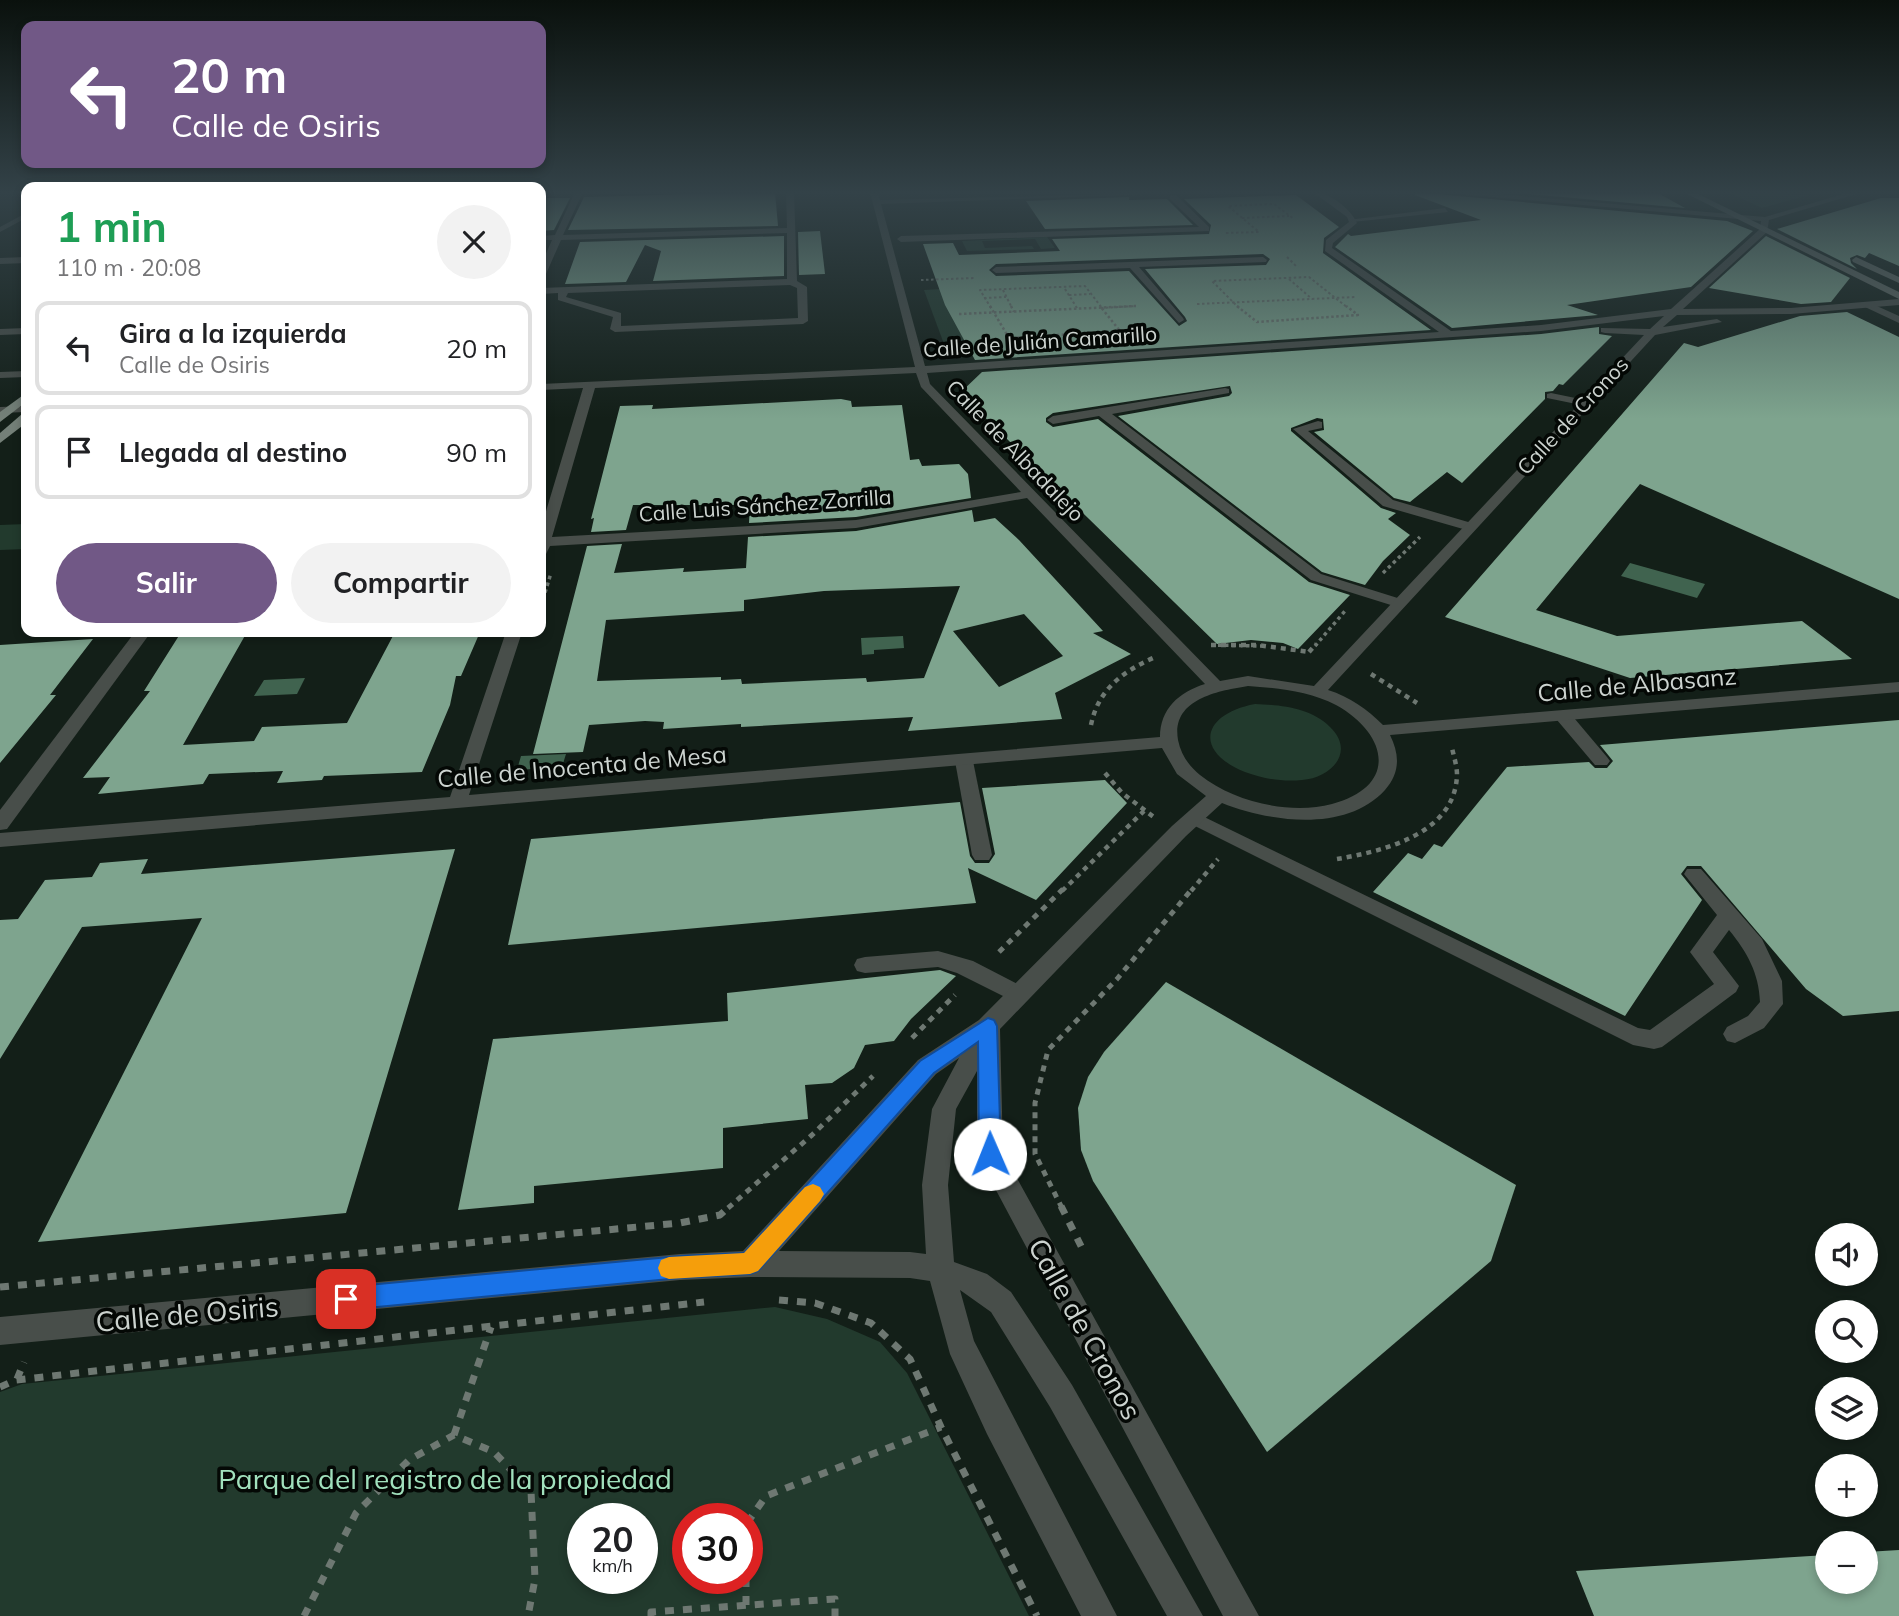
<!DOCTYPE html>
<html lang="es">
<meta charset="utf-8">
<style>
body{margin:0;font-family:Mulish,sans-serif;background:#f2f2f2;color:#202124;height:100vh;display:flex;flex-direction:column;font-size:26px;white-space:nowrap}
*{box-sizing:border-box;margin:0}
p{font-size:23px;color:#757577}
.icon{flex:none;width:38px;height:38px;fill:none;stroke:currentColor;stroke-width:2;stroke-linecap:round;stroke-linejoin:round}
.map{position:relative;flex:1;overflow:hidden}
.drawer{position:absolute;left:21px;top:182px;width:525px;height:455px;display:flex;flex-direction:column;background:#fff;border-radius:14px;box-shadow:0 4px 10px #0003}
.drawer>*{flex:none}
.top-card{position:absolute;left:21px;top:21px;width:525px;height:147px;border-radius:14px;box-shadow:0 4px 10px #0003;background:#715886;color:#fff;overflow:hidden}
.controls{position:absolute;left:1815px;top:1223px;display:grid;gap:14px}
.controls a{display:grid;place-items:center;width:63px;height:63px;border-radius:50%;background:#fff;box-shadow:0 4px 10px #0003;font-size:35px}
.speed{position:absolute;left:567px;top:1503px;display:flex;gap:14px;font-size:35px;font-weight:700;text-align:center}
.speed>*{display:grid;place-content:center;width:91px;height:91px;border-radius:50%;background:#fff;box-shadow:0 4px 10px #0003;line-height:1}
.speed small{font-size:18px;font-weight:400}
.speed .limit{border:10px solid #d22;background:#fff;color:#111}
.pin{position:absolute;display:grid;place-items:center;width:60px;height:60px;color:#fff;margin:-30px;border-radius:14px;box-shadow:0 4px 10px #0006}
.me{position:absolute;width:77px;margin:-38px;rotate:359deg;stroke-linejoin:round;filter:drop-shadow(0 0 5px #0008)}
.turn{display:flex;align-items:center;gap:24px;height:147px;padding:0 35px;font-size:32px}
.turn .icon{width:91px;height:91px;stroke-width:2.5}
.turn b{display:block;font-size:49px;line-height:60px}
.round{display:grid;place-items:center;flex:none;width:74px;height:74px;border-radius:37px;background:#f2f2f2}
.overview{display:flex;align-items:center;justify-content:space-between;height:119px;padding:0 35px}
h1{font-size:42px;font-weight:700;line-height:52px;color:#1e9e55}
.button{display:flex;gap:14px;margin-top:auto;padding:14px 35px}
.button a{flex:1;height:80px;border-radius:42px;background:#715886;color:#fff;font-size:28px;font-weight:700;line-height:80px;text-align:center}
.button a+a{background:#f2f2f2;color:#202124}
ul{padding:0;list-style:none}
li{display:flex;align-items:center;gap:21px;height:94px;margin:0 14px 10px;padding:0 21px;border:4px solid #e0e0e0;border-radius:14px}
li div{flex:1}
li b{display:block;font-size:26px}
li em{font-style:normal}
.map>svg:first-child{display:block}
.green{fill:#223a2d;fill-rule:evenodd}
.water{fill:#40634f}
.building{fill:#7ea48e;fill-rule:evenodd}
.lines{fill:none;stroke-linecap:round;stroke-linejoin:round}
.path-far5{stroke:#6e7872;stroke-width:2;stroke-dasharray:2.5 2.5;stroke-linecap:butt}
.path-far4{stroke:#6e7872;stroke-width:2.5;stroke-dasharray:2.5 2.5;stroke-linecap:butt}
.path-far3{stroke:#6e7872;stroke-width:3.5;stroke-dasharray:3.5 3.5;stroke-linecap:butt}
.path-far2{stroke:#6e7872;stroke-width:4.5;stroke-dasharray:5 5;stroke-linecap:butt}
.path-far1{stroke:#6e7872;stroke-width:5;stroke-dasharray:6 6;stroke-linecap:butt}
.path{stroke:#6e7872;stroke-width:7;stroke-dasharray:9 9;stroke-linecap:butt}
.service{fill:#484e4a;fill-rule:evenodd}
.pedestrian{fill:#484e4a;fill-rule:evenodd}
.minor{fill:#484e4a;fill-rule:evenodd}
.secondary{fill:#616a64;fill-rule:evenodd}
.primary{fill:#748078;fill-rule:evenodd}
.route{fill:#1a73e8;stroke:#114b97;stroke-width:2}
.slow{fill:#f59e0b}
.labels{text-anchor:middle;stroke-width:7;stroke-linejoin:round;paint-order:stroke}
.far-street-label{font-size:21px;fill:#ccd3cf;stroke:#040805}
.street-label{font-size:24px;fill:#ccd3cf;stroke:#040805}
.near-street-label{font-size:28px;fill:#ccd3cf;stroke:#040805}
.near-park-label{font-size:28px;fill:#a1e1bd;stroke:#040805}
</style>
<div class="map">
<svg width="1899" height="1616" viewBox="0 0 1899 1616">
<rect width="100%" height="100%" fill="#131f18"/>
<g class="green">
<polygon points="1728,192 1809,195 1762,208"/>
<polygon points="1047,237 1055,248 1041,249 1035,239 982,241 985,248 1032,246 1034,249 967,251 962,241"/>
<polygon points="941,289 966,343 944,344 924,290"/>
<polygon points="26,524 26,549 0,550 0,525"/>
<path d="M1255 704C1281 705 1311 708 1330 727 1356 752 1331 778 1302 780 1283 782 1264 779 1245 772 1193 751 1202 714 1255 704Z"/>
<path d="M775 1307 827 1319 880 1342 907 1373 1029 1616H0V1392L22 1384ZM583 1519H642V1578H583ZM688 1519H747V1578H688Z"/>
</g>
<g class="water">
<polygon points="1630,563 1705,584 1697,598 1621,576"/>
<polygon points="903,636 904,648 874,650 874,654 862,655 861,638"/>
<polygon points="305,678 297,694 254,696 264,680"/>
<polygon points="566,754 562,767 517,770 521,756"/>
</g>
<g class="building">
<polygon points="775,192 778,226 568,230 584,197"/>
<polygon points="1415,192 1727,221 1753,231 1691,287 1567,305 1598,315 1452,328 1335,247 1348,234 1351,236 1481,220 1415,195"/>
<polygon points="1507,192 1656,192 1685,208"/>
<path d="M1296 195 1339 227 1324 238 1323 253 1431 330 975 360 945 305 923 244 953 243 959 255 1060 251 1052 239 1209 234 1211 225 1184 199ZM1263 254 1270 259 1266 265 1145 269 1185 317 1187 321 1179 326 1129 271 996 276 989 270 996 264Z"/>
<polygon points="1129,197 1129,200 1167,199 1193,225 1045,229 1026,201"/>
<polygon points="541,198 570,198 554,230 541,231"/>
<polygon points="1881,198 1899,198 1899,266 1869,253 1865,258 1857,255 1850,258 1851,263 1857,269 1777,229"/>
<polygon points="820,231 825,274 799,275 798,232"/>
<polygon points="784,236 784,276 653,281 661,251 645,245 626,282 565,284 580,242"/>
<polygon points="1766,236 1850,278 1831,302 1801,304 1709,288"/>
<polygon points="1847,312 1899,337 1899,599 1640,484 1536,610 1617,636 1802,621 1852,659 1630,678 1445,617 1684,343 1698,347 1800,316"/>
<polygon points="1599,327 1599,334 1612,336 1563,385 1559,384 1553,391 1545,392 1545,399 1462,483 1447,472 1410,502 1394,498 1314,432 1324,430 1323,419 1317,418 1291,428 1291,431 1381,508 1396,513 1388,519 1410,535 1383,561 1365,585 1322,572 1118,416 1229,396 1232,393 1230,386 1053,413 1046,418 1046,422 1053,427 1098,419 1309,582 1350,595 1298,649 1283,643 1251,640 1217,644 960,393 982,372 1541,334"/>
<polygon points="841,399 851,401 852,407 902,405 910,460 919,459 922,466 959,464 968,474 971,498 856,517 749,523 750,505 633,505 626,530 591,532 594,518 591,519 620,406 653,405 652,409"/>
<path d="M972 510 974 522 995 518 1019 540 1103 631 1093 633 1131 654 1055 693 1062 719 908 731 913 717 741 727V724L663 729 664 722 645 721 589 725 583 752 533 754 587 546 622 544 614 573 684 568 683 572 746 568 748 537 856 531ZM960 586 924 678 867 682 866 678 742 684 741 679 721 680V677L597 681 606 620 744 611V600L824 591ZM1024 614 1063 656 999 687 953 631Z"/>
<polygon points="247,632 183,745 254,741 262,727 347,723 395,632 480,632 461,676 456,676 450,705 422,772 324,776 322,780 277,783 283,771 209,774 203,784 98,794 110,777 83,778 150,691 144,691 180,634"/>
<polygon points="93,639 50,695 56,695 0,763 0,645"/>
<polygon points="1899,720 1899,1011 1843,1016 1806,989 1701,866 1687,866 1681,874 1702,900 1625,1016 1373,892 1408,853 1422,859 1434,844 1442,847 1507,767 1589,762 1595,768 1607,768 1613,761 1600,745"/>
<polygon points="1105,780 1127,803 1036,900 968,868 976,903 508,945 531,839 960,802 970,856 975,863 989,863 995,854 982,788"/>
<polygon points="455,849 346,1213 38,1242 202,918 82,927 0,1059 0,920 18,919 45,880 92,877 100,863 148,859 141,874"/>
<polygon points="940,970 956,976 911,1019 894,1041 865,1045 854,1068 832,1083 805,1085 808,1119 723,1128 723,1168 534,1186 534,1203 458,1210 493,1039 728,1021 727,993"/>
<polygon points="1166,982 1516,1185 1491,1261 1267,1452 1093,1181 1081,1150 1078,1108 1088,1077 1104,1052"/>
<polygon points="1899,1550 1899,1616 1594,1616 1576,1571 1827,1555 1827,1582 1866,1582 1866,1552"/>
</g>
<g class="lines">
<g class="path-far5">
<polyline points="1242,218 1289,216"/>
<polyline points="1226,233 1259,232 1228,206 1274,204 1294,219"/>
<polyline points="1287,257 1296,266"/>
<polyline points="1289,279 1312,299"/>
<polyline points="921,280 975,278"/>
<polyline points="1065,289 1077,308"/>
<polyline points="1003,290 1012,308"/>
<polyline points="1069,295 1090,294"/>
<polyline points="984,298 1006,297"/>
<polyline points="1197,304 1356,297"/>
<polyline points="991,308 980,290 1085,286 1102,308"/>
<polyline points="1101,308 1136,306"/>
<polyline points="1239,308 1212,281 1309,277 1348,308"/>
</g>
<g class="path-far4">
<polyline points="990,306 1009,338 1120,331 1100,306"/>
<polyline points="1011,306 1014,312"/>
<polyline points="1237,306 1257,322 1358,315 1346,306"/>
<polyline points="959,314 1136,306"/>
</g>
<g class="path-far3">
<polyline points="1383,573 1420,537"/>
<polyline points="541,606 551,573"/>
<polyline points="1211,645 1261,646"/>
<polyline points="1315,646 1345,611"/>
</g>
<g class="path-far2">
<polyline points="1211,645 1257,645 1310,652"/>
<polyline points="1309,652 1316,644"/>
<polyline points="1371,674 1417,703"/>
<path d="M1091 725C1098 690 1122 672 1153 658"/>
<polyline points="1105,773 1122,793 1155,818"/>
<path d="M1337 859C1384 851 1455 834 1457 775 1457 766 1454 757 1452 748"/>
<polyline points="1062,891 1144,811"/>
<polyline points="1191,891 1218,859"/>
</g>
<g class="path-far1">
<polyline points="999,952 1063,889"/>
<polyline points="912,1038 955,995"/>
<polyline points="728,1208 812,1135 873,1076"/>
<polyline points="1062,1208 1035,1154 1035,1103 1048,1050 1117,979 1192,889"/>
</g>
<g class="path">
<polyline points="1061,1206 1084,1252"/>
<polyline points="0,1287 680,1223 720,1215 730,1206"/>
<polyline points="779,1300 815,1303 871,1323 910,1359 941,1427 1037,1616"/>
<polyline points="17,1379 24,1362"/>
<polyline points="0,1387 16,1380 704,1302"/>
<polyline points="454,1435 491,1327"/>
<polyline points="747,1523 766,1496 941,1427"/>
<polyline points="746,1578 746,1605"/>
<polyline points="304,1616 356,1513 409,1460 454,1435 494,1452 531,1491 535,1579 528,1616"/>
<polyline points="651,1616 651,1612 835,1599 835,1616"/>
</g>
<g class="service">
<path d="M575 192H583L563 235 787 228 786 192H794L797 281 807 287 808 321 803 324 615 332 610 329 613 317 558 300V293L541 294V288L787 279V233L561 240 546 274 541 277V265L552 240H541V236L555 235ZM790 285 797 288 798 318 621 326V313L566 297 568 293Z"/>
<polygon points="1445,208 1448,212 1352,222 1348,220"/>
<polygon points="1868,302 1899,316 1899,323 1865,307 1863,305"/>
<polygon points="1225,388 1229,389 1229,393 1112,414 1321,574 1404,600 1407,603 1404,606 1394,606 1311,580 1099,416 1053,424 1047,420 1053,416"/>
<polygon points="1551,393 1590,401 1592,403 1586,406 1547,398 1547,394"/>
<polygon points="1318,421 1322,422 1322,428 1308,431 1393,500 1475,524 1477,527 1470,531 1383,506 1293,429"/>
<polygon points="1563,711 1569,712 1607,757 1610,761 1607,765 1595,765 1557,720 1554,716 1557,712"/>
<polygon points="964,755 973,761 992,855 989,860 975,860 972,855 955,761"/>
<path d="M1194 812 1638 1028 1650 1030 1714 984 1690 952 1717 915 1684 874 1687 869H1701L1762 939 1782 981 1783 1004 1764 1028 1735 1043 1727 1041 1723 1034 1727 1027 1748 1016 1760 1002C1759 973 1747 952 1729 930L1713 952 1739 986 1736 992 1662 1047 1654 1049 1633 1045 1187 822 1184 818 1187 814Z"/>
<polygon points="938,951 973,961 1025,988 1028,994 1025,1000 1017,1003 957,973 938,967 865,973 857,971 854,965 857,959 865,957"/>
</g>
<g class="pedestrian">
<polygon points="1170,195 1176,195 1209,227 1209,231 901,242 897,239 901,236 1199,227 1170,199"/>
<polygon points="1263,257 1267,260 1266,262 1139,267 1183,318 1184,320 1179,323 1130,268 996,273 992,270 996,267"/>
</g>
<g class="minor">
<path d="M870 192H878L880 200 1204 192 881 204 925 366 1439 332 1325 251 1326 240 1349 222 1347 217 1313 192C1329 192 1351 209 1357 223L1333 243 1332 248 1451 331 1541 325 1671 309 1760 229 1761 221 1438 192H1473L1765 217 1850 192H1863L1769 220 1767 232 1683 309 1791 308 1899 299V305L1791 314 1677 315 1663 327 1717 319 1722 322 1655 335 1328 690C1350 697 1367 709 1383 725L1899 682V692L1390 735C1400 755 1400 773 1385 790 1346 833 1270 822 1222 803L1186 836 1000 1029 1003 1153 1259 1616H1223L981 1162 977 1154V1071L956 1109 948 1185 954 1262 987 1274 1011 1292 1072 1385 1203 1616H1167L1050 1407 991 1312 960 1290 974 1341 1117 1616H1081L987 1434 950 1354 930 1281 910 1278 750 1277 680 1280 0 1345V1317L680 1254 743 1251 918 1060 979 1020 1172 826 1206 796 1177 774 1162 748 0 847V833L450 797 506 632H522L469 795 1160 737C1160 709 1179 692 1205 684L1027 498 856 528 550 546 546 554 541 555V528L583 388 541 390V384L915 367ZM1664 316 1650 329 1601 328V332L1605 333 1644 335 1314 686 1248 676 1220 681 930 384 927 373 1541 331ZM916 373 921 387 1021 492 856 520 552 537 595 388ZM1248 686C1277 688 1309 691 1336 705 1388 734 1399 786 1332 804 1290 815 1234 802 1200 775 1189 766 1181 755 1178 740 1171 699 1218 691 1248 686ZM959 1058 932 1109 922 1185 926 1254 910 1252 779 1251 936 1074Z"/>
<polygon points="26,213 26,218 0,232 0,227"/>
<polygon points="26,257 26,263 0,264 0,258"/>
<polygon points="26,328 26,334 0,335 0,329"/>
<polygon points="26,371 26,377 0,378 0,372"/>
<polygon points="26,406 26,412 0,413 0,407"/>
<polygon points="135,632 151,632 7,829 0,830 0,810"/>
</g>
<g class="secondary">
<polygon points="1683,192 1694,192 1899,292 1899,299"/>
<polygon points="1856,257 1899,277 1899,283 1853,262 1852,260"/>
</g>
<g class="primary">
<polygon points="26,393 26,402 0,422 0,412"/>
<polygon points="22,414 26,414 26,423 0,443 0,433"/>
</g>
</g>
<linearGradient id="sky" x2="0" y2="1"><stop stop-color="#0a110d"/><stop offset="0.46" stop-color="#334248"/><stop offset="1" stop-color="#334248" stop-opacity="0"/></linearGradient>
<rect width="1899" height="419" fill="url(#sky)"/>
<polygon class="route" points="988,1018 994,1020 997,1026 1001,1154 998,1161 990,1164 983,1161 979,1154 978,1042 934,1073 758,1271 750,1274 680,1278 346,1310 338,1307 334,1299 338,1291 346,1287 680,1256 744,1253 920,1061"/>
<polygon class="slow" points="813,1184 820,1187 824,1194 820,1201 758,1271 750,1274 669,1279 661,1276 658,1268 661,1260 669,1257 744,1253 805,1187"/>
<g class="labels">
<g class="far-street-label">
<text transform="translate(1040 342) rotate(-4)" y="7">Calle de Julián Camarillo</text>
<text transform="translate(1573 416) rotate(-47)" y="7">Calle de Cronos</text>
<text transform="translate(1015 451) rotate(46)" y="7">Calle de Albadalejo</text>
<text transform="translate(765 506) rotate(-4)" y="7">Calle Luis Sánchez Zorrilla</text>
</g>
<g class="street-label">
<text transform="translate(1637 685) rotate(-5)" y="8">Calle de Albasanz</text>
<text transform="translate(582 767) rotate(-5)" y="8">Calle de Inocenta de Mesa</text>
</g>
<g class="near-street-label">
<text transform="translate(187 1314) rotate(-5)" y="10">Calle de Osiris</text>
<text transform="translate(1085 1329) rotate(61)" y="10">Calle de Cronos</text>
</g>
<g class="near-park-label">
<text x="445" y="1489">Parque del registro de la propiedad</text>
</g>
</g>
</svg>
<div class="controls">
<a><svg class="icon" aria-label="sound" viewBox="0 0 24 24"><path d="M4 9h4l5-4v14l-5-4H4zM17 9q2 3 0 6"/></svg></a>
<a><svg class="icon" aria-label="search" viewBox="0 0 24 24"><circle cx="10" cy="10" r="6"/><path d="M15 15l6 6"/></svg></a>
<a><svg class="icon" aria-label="layers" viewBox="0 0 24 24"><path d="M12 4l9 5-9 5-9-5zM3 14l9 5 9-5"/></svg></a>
<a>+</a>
<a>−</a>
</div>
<div class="speed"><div>20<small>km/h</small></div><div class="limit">30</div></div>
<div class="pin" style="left:346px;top:1299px;background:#d93025"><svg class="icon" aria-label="arrive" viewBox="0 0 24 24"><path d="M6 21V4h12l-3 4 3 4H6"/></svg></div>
<svg class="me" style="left:990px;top:1154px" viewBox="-20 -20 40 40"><circle r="19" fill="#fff"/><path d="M0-13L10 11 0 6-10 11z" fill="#1a73e8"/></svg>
<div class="top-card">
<div class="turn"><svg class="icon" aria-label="left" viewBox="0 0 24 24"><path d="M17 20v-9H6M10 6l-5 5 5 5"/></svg><div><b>20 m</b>Calle de Osiris</div></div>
</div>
<section class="drawer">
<div class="overview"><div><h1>1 min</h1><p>110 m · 20:08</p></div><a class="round"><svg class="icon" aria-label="close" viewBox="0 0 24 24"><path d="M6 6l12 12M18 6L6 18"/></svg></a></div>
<ul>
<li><svg class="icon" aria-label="left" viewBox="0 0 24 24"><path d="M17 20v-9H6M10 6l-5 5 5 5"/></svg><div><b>Gira a la izquierda</b><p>Calle de Osiris</p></div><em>20 m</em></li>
<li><svg class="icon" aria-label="arrive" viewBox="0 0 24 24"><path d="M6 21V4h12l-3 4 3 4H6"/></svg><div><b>Llegada al destino</b></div><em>90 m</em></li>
</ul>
<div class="button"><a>Salir</a><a>Compartir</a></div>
</section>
</div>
